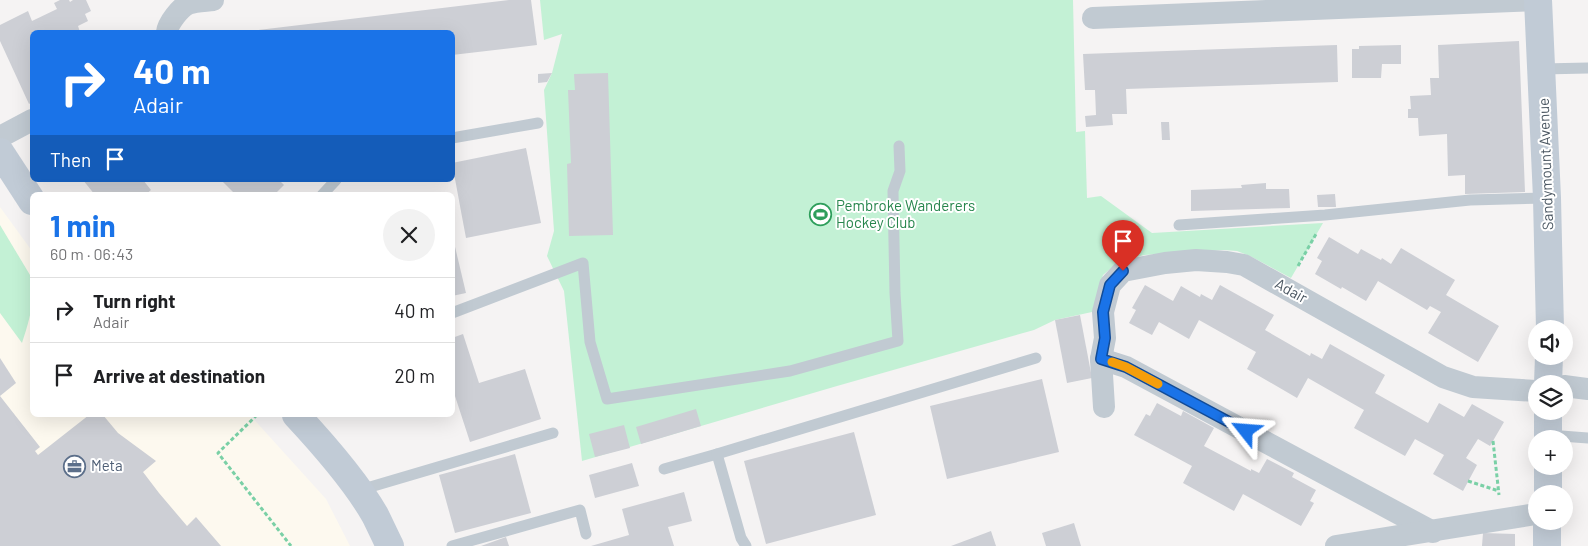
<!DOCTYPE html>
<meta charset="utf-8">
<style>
body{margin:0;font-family:Barlow,sans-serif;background:#f2f2f2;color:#202124;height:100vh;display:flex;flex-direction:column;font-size:19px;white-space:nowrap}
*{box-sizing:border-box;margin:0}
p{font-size:16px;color:#757577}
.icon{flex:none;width:28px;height:28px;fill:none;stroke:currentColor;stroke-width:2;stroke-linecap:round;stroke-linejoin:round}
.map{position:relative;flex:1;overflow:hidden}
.details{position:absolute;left:30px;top:192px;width:425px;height:225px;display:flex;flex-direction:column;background:#fff;border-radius:8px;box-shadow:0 5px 20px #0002}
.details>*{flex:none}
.hud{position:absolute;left:30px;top:30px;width:425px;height:152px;border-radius:8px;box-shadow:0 5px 20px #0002;background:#1a73e8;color:#fff;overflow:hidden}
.tools{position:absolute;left:1528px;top:320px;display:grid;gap:10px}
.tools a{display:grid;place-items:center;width:45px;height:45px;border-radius:50%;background:#fff;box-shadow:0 5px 20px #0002;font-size:25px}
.pin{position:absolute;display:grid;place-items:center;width:42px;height:42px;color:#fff;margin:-51px -21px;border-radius:50% 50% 50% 0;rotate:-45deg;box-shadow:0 0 5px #0007}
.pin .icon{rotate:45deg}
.me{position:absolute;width:55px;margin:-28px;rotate:298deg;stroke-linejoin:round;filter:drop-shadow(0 0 4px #0008)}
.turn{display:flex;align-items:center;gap:18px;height:105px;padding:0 20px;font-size:22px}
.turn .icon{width:65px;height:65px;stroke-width:2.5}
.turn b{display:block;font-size:35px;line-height:42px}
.then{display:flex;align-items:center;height:48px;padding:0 20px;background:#0003;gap:10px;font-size:19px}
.round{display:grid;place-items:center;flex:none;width:52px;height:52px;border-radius:26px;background:#f2f2f2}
.overview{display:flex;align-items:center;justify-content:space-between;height:85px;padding:0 20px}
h1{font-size:30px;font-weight:700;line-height:38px;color:#1a73e8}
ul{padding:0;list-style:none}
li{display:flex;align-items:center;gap:15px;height:65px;padding:0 20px;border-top:1px solid #e0e0e0}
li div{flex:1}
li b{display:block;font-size:19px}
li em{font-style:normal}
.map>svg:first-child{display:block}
.commercial{fill:#fdf9ef}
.green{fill:#c3f1d5}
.building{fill:#cdcfd5}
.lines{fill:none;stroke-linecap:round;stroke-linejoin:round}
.path{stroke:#7ad0a6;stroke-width:3;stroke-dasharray:4 2.5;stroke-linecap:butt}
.lane{stroke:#c1cad2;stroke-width:11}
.street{stroke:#c1cad2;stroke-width:22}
.secondary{stroke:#c1cbd6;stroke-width:28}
.route-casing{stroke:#114b97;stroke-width:12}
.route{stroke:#1a73e8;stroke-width:9}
.slow{stroke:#f59e0b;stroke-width:9}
.labels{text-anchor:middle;stroke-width:4;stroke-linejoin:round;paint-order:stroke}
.street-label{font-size:15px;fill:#4a5661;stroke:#fff}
.leisure-label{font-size:15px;fill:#27864d;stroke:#fff;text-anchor:start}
.service-label{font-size:15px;fill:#4e5e75;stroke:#fff;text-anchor:start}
</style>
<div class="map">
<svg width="1588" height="546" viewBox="0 0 1588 546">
<rect width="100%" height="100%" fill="#f5f3f3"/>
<polygon class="commercial" points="0,207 32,251 32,415 250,415 326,499 350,546 0,546"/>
<g class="green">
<polygon points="540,0 1073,0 1076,132 1085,131 1087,198 1101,196 1152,233 1323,223 1291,278 1250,256 1237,251 1224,250 1144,255 1117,263 1103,275 1092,312 1055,320 1034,330 837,386 582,461 564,291 547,256 554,231 544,90 552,73 562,34 544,40"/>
<path d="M0 225 30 275C37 297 29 321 22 343L0 313Z"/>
</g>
<g class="building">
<polygon points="60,0 69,0 70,2 73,0 86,0 91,11 85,14 88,21 78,26 80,32 32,32 32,102 29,104 0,41 0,25 28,11 32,21 57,9 54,3"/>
<polygon points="509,0 531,0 537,45 452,55 452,32 249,32 249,31"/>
<polygon points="1519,41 1525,192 1465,194 1465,175 1448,176 1447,134 1419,136 1418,118 1408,118 1408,109 1411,109 1410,96 1431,95 1430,78 1439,78 1438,45"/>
<polygon points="1337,45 1338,82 1126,89 1127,114 1112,114 1113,125 1086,127 1085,116 1096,115 1095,90 1085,90 1083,54"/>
<polygon points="1401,45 1401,64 1382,64 1381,78 1352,78 1352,49 1359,49 1359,46"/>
<polygon points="552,73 547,82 538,83 538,74"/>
<polygon points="608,73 613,235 569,236 567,164 571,163 568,90 575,90 574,74"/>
<polygon points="1161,122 1169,122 1170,140 1162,140"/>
<polygon points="526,148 541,223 466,238 452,163"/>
<polygon points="83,180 143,180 151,190 145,195 95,195"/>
<polygon points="221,180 279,180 284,185 274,195 236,195"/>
<polygon points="1266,183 1266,189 1289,189 1290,208 1191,211 1191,190 1242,188 1241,185"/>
<polygon points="1335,194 1336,207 1318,207 1317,195"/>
<polygon points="452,234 466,293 452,296"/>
<polygon points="1329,237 1358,254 1361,249 1381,260 1382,258 1391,264 1401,248 1455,280 1446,295 1499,326 1478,362 1428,333 1441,312 1430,306 1427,310 1378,281 1366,301 1342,287 1341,289 1315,274 1322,261 1317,258"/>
<polygon points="1145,285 1173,301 1181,286 1200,297 1201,294 1212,300 1220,285 1274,315 1265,330 1310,356 1311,353 1322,359 1330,344 1385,375 1375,393 1428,423 1439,403 1464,417 1472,404 1504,422 1490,446 1478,439 1466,458 1477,465 1463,491 1433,474 1444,455 1415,439 1405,456 1354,428 1364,410 1308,378 1297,398 1247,369 1256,352 1199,320 1189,339 1159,322 1152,335 1129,323 1136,310 1132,308"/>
<polygon points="1080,315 1092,378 1067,383 1055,320"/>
<polygon points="463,334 479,383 525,369 541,419 470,442 455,396 452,397 452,338"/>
<polygon points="0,358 16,383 0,396"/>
<polygon points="1042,379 1059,452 947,479 930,406"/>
<polygon points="0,396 40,447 35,451 38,455 89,415 103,415 118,433 156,461 143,472 159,493 187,526 196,517 221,546 0,546"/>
<polygon points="1157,403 1181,416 1183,411 1214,428 1204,446 1251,471 1251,469 1259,473 1267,459 1294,473 1292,477 1316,490 1310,501 1314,503 1301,526 1243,494 1234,511 1183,483 1192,466 1134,435 1146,414 1150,416"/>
<polygon points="696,409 701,426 641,444 636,427"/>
<polygon points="624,425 630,448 595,457 589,434"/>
<polygon points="854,432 876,515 766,544 744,461"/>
<polygon points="515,454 531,513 455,533 439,475"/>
<polygon points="632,463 639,486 595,498 589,475"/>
<polygon points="684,492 692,521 668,527 674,546 591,546 629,535 622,509"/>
<polygon points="1074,523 1081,546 1046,546 1042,533"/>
<polygon points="991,531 996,546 951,546"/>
<polygon points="1483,533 1515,534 1515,546 1482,546"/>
<polygon points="506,537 509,546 481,546"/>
</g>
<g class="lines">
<g class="path">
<polyline points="1298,266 1316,234"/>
<polyline points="257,415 218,453 291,546"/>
<polyline points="1493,441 1499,495"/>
<polyline points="1468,481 1499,491"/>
</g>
<g class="lane">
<polyline points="1542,69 1588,68"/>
<polyline points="452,138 538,123"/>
<polyline points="322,195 336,180"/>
<polyline points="1179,225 1325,215 1470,200 1547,198"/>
<polyline points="452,313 583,263 590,342 607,399 790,371 898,341 895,293 893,191 900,171 899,146"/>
<polyline points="1548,435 1588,438"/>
<polyline points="664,469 717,454"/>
<polyline points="360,490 553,433"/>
<polyline points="452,546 580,510 586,534"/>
<polyline points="746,546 741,538 717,454 1036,358"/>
</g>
<g class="street">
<polyline points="1093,18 1538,0"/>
<path d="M167 32C168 23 180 8 188 4 195 1 206 1 213 0"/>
<polyline points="0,137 32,120"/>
<polyline points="1101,359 1126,367 1433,532"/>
<polyline points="1564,386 1588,389"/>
<polyline points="1104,407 1101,359 1105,338 1103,312 1110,285 1123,271 1165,263 1196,260 1227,262 1244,265 1443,377 1473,387 1536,391"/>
<polyline points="1336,546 1536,514"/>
</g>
<g class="secondary">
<polyline points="1538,0 1547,198 1550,329"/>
<polyline points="0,152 32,201"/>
<polyline points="1548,384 1549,356"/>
<polyline points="1548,411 1548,439"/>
<path d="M296 415C323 444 355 480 375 515 380 525 385 536 390 546"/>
<polyline points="1548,494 1548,466"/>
<polyline points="1547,546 1547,521"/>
</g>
</g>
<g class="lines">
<defs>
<polyline id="route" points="1123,271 1110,285 1103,312 1105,338 1101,359 1126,367 1246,431"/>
</defs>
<use href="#route" class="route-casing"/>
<use href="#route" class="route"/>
<polyline class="slow" points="1112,362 1126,367 1158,384"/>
</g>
<defs>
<symbol id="stadium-ring" viewBox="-11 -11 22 22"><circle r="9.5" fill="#fff" stroke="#2e9e5b" stroke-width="1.5"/><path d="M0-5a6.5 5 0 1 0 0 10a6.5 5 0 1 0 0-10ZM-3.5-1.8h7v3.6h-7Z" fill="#2e9e5b"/></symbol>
<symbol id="office-ring" viewBox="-11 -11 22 22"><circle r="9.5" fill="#fff" stroke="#5c6f8a" stroke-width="1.5"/><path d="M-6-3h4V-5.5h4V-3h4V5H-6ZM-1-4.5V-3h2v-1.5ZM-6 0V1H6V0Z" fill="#5c6f8a"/></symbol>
</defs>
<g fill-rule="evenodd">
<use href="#stadium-ring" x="808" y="202" width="25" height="25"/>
<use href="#office-ring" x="62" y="454" width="25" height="25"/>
</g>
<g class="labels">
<g class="street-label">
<text transform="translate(1546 164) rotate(-92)" y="5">Sandymount Avenue</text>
<text transform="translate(1291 291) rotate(29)" y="5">Adair</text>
</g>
<g class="leisure-label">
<text x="836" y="211">Pembroke Wanderers<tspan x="836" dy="17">Hockey Club</tspan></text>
</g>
<g class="service-label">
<text x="91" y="471">Meta</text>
</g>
</g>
</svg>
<div class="tools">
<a><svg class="icon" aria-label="sound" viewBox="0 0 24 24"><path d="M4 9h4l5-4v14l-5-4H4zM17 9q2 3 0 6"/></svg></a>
<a><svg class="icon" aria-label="layers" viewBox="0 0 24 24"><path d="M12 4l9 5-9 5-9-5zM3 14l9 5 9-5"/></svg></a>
<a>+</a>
<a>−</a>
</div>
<div class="pin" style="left:1123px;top:271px;background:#d93025"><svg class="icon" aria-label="arrive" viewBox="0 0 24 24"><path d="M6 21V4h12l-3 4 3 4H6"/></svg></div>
<svg class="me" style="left:1246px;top:431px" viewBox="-20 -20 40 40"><path d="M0-17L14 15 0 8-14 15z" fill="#1a73e8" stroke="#fff" stroke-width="4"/></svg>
<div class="hud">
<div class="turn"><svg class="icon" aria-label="right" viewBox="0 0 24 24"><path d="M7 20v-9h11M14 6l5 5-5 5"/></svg><div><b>40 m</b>Adair</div></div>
<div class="then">Then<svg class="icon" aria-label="arrive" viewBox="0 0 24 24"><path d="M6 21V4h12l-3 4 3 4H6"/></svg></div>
</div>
<section class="details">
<div class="overview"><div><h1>1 min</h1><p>60 m · 06:43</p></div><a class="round"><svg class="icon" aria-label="close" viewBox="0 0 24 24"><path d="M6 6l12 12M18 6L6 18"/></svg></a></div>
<ul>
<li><svg class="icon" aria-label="right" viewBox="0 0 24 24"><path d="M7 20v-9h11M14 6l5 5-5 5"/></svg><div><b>Turn right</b><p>Adair</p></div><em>40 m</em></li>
<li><svg class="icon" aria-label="arrive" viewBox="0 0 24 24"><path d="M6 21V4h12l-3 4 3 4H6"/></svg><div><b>Arrive at destination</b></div><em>20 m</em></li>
</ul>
</section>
</div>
